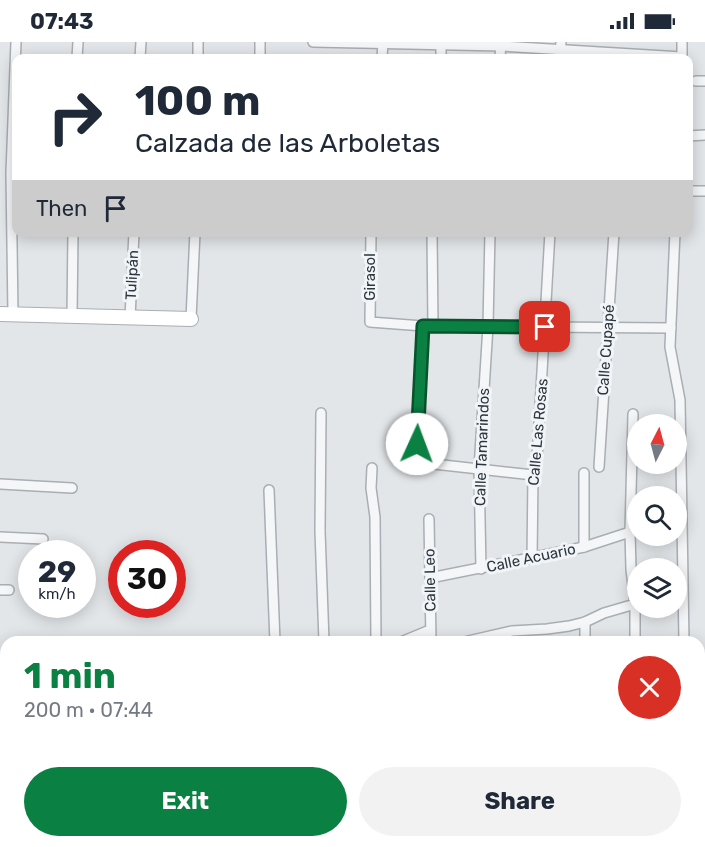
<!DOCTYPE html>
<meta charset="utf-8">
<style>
body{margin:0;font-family:Rubik,sans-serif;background:#f2f2f3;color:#1f2937;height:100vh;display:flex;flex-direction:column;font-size:22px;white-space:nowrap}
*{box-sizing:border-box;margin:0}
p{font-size:20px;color:#747a83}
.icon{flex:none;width:33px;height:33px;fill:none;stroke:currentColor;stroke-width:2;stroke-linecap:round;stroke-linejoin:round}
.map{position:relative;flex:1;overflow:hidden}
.details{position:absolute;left:0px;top:594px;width:705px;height:212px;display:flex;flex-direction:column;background:#fff;border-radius:18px 18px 0 0;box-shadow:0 3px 15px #0003}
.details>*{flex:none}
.hud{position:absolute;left:12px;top:12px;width:681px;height:183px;border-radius:12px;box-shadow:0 3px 15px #0003;background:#fff;color:#1f2937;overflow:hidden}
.needle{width:39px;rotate:6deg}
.tools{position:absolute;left:627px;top:372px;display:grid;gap:12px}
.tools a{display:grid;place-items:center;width:60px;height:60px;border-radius:50%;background:#fff;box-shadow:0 3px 15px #0003;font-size:30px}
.speed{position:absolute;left:18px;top:498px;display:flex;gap:12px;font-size:30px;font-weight:700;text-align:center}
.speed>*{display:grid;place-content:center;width:78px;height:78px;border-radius:50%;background:#fff;box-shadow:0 3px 15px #0003;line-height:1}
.speed small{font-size:15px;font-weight:400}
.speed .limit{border:9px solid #d22;background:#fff;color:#111}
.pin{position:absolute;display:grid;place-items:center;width:51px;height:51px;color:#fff;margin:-26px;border-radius:12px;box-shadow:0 3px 9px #0006}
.me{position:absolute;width:66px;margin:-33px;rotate:2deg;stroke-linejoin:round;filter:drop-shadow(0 0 4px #0008)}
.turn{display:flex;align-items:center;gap:21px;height:126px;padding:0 24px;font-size:27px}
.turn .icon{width:78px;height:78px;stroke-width:2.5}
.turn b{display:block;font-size:42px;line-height:51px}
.then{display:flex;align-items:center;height:57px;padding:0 24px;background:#0003;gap:12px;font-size:22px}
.round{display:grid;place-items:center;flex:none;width:63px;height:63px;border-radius:32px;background:#f2f2f3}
.head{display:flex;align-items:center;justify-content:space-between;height:102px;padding:0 24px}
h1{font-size:36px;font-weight:700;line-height:45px;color:#0b8043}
.cta{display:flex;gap:12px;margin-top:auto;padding:12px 24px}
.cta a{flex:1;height:69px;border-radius:36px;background:#0b8043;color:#fff;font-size:24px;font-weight:700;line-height:69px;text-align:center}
.cta a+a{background:#f2f2f3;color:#1f2937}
.status{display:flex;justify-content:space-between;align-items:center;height:42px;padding:0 30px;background:#fff;direction:ltr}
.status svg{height:16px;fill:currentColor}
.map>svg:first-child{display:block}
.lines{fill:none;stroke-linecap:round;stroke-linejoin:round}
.street-casing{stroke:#a8aeb3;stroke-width:12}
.secondary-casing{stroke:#a8aeb3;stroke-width:16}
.street{stroke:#f5f6f8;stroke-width:9}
.secondary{stroke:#fff;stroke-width:14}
.route-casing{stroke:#07532c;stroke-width:15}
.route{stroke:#0b8043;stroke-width:10}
.labels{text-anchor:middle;stroke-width:6;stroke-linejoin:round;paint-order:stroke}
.street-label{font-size:15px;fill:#2c363f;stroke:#f2f5f7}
</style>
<div class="status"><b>07:43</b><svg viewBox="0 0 49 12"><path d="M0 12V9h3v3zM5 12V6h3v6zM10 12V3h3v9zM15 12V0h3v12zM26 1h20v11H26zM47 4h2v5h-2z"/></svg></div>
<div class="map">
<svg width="705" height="805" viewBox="0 0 705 805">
<rect width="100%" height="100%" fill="#e2e6e9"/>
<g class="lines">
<defs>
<g id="street">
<polyline points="313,0 501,4 682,15"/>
<polyline points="77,16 78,0"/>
<polyline points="140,16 141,0"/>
<polyline points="198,16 198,0"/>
<polyline points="260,16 260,0"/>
<polyline points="382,16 383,0"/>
<polyline points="441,16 441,0"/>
<polyline points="500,16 501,0"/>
<polyline points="560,16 561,0"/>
<polyline points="682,16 682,0"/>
<polyline points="696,39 705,39"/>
<polyline points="688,94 705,93"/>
<polyline points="688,149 705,149"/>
<polyline points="371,190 370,280 423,284 671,286"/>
<polyline points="432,190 433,284"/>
<polyline points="675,190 670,305 680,358 684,600"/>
<polyline points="13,273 11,131 16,0"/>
<polyline points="72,274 73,190"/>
<polyline points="130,276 134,190"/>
<polyline points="191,277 195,190"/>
<polyline points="423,284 416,420 533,433"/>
<polyline points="321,371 320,489 324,600"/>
<polyline points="633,372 630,490 631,527 635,562 635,600"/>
<polyline points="599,425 614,190"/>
<polyline points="372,426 371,446 375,475 376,600"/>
<polyline points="584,431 584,505"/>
<polyline points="0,442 72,446"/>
<polyline points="269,448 275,600"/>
<polyline points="429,477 431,600"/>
<polyline points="0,495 43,497"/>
<polyline points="532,517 533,433 537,417 550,190"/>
<polyline points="481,527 479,427 488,284 490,190"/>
<polyline points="430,536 584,505 630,490"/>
<polyline points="0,548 9,548"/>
<polyline points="401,600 430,588"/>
<polyline points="464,600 512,589 547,587 569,584 585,580 604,571 635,562"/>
<polyline points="585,600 585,580"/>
<polyline points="0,662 6,687"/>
<polyline points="0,713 6,712"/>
<polyline points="0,766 6,765"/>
<polyline points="275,800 303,800"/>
<polyline points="331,800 434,804"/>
<polyline points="485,800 486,805"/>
<polyline points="688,800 688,805"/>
<polyline points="538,805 538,801 634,804"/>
</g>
<polyline id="secondary" points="0,272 191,277"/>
</defs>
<use href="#street" class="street-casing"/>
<use href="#secondary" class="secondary-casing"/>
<use href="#street" class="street"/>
<use href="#secondary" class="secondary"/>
</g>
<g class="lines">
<defs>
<polyline id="route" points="417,402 423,284 545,285"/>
</defs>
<use href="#route" class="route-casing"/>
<use href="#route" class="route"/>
</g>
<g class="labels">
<g class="street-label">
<text transform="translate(132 233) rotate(-87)" y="5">Tulipán</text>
<text transform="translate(370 235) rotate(-90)" y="5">Girasol</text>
<text transform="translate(606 308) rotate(-86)" y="5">Calle Cupapé</text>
<text transform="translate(538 390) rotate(-85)" y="5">Calle Las Rosas</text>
<text transform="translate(482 405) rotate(-88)" y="5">Calle Tamarindos</text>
<text transform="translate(531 516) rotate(-12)" y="5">Calle Acuario</text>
<text transform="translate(430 538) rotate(-91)" y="5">Calle Leo</text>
</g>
</g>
</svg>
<div class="tools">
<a><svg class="needle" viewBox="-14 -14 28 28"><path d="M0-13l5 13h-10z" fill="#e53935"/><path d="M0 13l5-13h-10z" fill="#747a83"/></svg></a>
<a><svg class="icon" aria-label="search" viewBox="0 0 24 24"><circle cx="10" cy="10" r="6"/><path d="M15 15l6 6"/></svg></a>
<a><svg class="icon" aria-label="layers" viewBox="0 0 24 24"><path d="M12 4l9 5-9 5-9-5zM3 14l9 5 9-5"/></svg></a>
</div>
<div class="speed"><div>29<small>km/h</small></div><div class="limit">30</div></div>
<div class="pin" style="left:545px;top:285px;background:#d93025"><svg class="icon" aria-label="arrive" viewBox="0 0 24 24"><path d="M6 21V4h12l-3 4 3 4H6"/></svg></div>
<svg class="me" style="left:417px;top:402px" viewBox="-20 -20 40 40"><circle r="19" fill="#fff"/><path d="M0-13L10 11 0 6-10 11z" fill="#0b8043"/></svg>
<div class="hud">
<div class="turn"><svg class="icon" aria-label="right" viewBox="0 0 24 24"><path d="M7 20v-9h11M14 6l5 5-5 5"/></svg><div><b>100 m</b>Calzada de las Arboletas</div></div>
<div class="then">Then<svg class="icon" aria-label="arrive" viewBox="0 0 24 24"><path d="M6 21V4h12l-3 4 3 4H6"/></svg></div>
</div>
<section class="details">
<div class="head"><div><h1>1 min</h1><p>200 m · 07:44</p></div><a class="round" style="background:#d93025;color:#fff"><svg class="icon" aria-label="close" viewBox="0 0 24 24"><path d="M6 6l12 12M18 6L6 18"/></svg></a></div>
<div class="cta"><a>Exit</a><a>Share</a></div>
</section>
</div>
